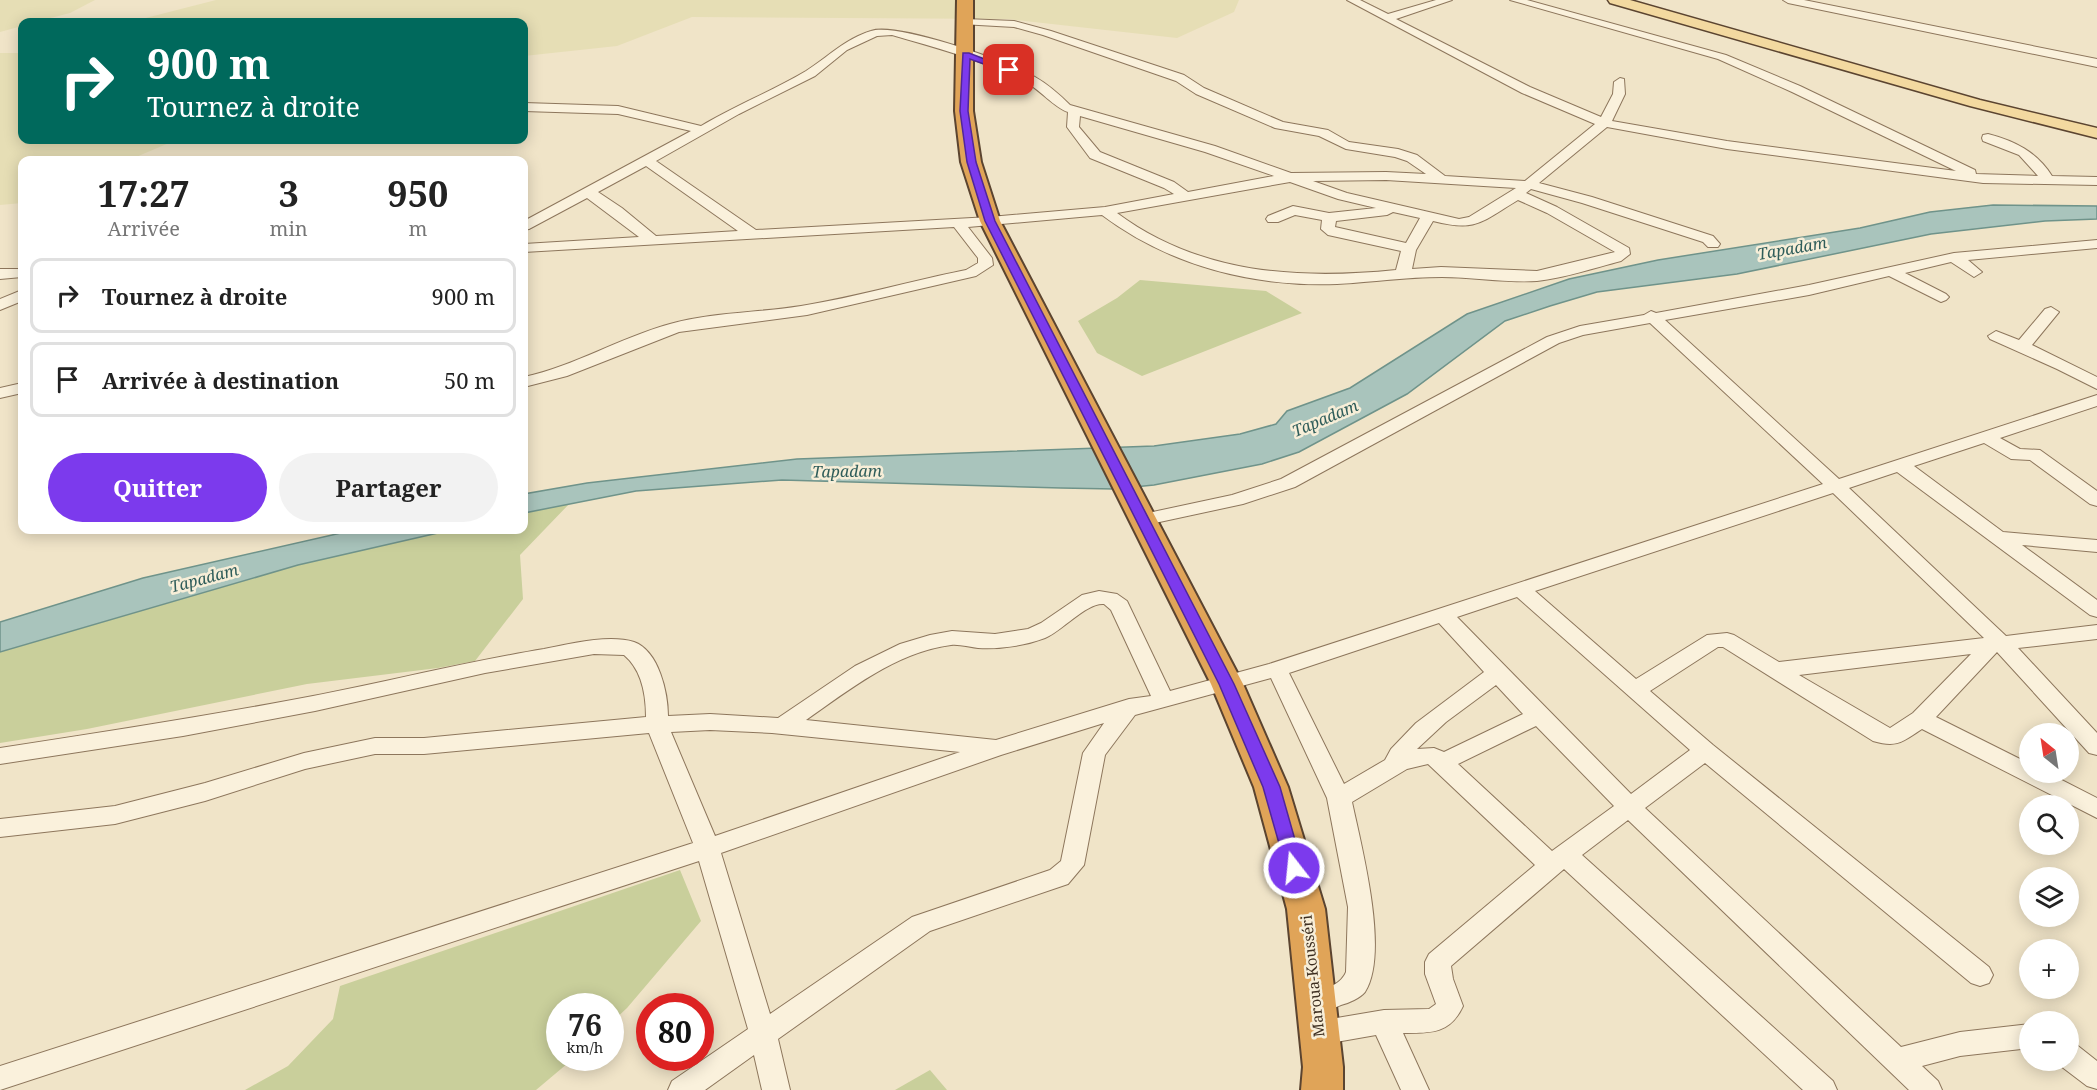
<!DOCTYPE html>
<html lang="fr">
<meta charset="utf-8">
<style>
body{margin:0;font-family:"Noto Serif",serif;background:#f2f2f2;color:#222;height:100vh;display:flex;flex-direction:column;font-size:22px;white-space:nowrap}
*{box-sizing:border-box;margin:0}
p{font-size:20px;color:#767676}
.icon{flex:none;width:33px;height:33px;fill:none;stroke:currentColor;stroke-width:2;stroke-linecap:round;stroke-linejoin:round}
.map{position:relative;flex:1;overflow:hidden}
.panel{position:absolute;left:18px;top:156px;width:510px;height:378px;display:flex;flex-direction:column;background:#fff;border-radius:12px;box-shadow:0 3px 15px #0003}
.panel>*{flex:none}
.guide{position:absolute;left:18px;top:18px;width:510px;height:126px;border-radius:12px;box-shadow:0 3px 15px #0003;background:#00695c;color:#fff;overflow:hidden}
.needle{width:39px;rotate:330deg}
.buttons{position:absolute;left:2019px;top:723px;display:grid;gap:12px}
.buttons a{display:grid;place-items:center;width:60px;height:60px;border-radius:50%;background:#fff;box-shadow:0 3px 15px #0003;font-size:30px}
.speed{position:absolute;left:546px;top:993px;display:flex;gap:12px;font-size:30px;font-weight:700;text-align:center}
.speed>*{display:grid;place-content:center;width:78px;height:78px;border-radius:50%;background:#fff;box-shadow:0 3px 15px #0003;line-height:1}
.speed small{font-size:15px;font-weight:400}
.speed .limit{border:9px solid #d22;background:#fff;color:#111}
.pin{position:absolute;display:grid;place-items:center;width:51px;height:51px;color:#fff;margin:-26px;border-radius:12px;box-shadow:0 3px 9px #0006}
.me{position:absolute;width:66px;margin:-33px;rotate:344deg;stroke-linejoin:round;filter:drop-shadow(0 0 4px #0008)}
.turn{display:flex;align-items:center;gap:21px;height:126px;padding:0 30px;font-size:27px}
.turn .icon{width:78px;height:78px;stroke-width:2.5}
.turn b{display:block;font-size:42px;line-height:51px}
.eta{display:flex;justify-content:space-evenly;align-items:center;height:102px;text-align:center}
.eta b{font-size:36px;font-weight:700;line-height:42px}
.primary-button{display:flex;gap:12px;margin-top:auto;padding:12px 30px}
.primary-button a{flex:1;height:69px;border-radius:36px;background:#7c3aed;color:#fff;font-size:24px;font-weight:700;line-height:69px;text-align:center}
.primary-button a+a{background:#f2f2f2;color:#222}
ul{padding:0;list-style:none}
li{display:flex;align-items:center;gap:18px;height:75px;margin:0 12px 9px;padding:0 18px;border:3px solid #e0e0e0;border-radius:12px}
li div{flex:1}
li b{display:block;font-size:22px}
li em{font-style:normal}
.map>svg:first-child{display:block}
.farmland{fill:#e6deb5}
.green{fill:#c9cf9b}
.water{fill:#a9c4bc;stroke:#6f938a;stroke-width:1.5}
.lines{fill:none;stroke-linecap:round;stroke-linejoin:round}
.minor-casing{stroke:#8d765c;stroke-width:2}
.major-casing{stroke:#5b4430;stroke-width:3}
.highway-casing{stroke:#5b4430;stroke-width:4}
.minor{fill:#faf1dc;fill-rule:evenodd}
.major{fill:#f3d9a0;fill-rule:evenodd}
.highway{fill:#e0a458;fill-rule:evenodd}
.route{fill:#7c3aed;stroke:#51269a;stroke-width:1.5}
.labels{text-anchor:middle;stroke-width:5;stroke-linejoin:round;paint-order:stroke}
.street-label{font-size:15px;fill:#3d2e20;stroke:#f7eed8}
.water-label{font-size:16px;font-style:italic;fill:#2f5d5a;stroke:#f7eed8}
</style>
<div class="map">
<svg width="2097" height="1090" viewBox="0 0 2097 1090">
<rect width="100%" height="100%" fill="#f0e4c8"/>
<g class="farmland">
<polygon points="0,0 95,0 70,13 35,22 22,22 22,26 0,32"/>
<polygon points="216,0 1239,0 1234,12 1177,38 1007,19 692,17 617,46 524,56 524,22 130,22"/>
<polygon points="0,53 22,53 22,140 176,140 129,160 22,160 22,203 0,205"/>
</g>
<g class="green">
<polygon points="1140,280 1266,291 1302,313 1142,376 1097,353 1078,321 1117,298"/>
<polygon points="571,502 520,555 523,599 475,661 438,668 307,684 87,729 0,743 0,652 298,565 451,530 524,530 524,513"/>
<polygon points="680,870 701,921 627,1008 611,1023 610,1006 560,1006 560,1058 574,1058 536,1090 245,1090 288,1066 333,1019 340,986"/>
<polygon points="930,1070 947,1090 895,1090"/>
</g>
<g class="water">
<polygon points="1993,205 2097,206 2097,219 2045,221 1931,234 1737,274 1597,292 1550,306 1505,321 1407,394 1299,452 1262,464 1154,485 1114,489 1061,488 782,480 636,491 524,513 524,494 587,483 797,459 1154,446 1240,434 1276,424 1287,411 1350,388 1467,314 1569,279 1658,260 1860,228 1930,212"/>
<polygon points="354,530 451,530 298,565 0,652 0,622 143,578"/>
</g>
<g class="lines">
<defs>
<g id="minor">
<path d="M1347 0H1360L1388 14 1436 0H1452L1396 19 1530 87 1601 117 1613 94 1614 82 1620 78 1624 79 1625 94 1612 121 1727 141 1956 171 1792 92 1718 59 1510 0H1527L1726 55 1800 86 1975 170 1976 174 2038 176 2019 155 1983 141 1982 138 1983 135 1988 134C2015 141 2037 152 2052 176L2097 177V185L1983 183 1727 149 1607 127 1539 183 1592 197 1713 236 1720 244 1718 247H1708L1703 242 1582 203 1531 189 1526 193 1557 207 1629 248 1630 254 1621 261C1594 268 1565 278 1537 281 1506 283 1473 277 1442 277 1407 277 1372 282 1337 284 1253 287 1170 266 1102 215L968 227 992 258 993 265 976 276 807 315 679 332 567 376 524 387V377C575 366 619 338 670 324 712 312 757 313 801 306 857 297 911 281 966 270L978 263V258L954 227 524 252V244L639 237 587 198 529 229 524 230V221L691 131 618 114 524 111V103L618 106 701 126C735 106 772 91 806 71 828 57 845 39 871 31 897 22 1010 62 1035 77 1049 85 1059 94 1070 105L1215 146 1291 173 1386 172 1426 174 1407 161 1395 157 1346 149 1319 136 1275 128 1196 94 1176 81 1043 35 1014 27 961 24 959 22 965 19 1014 21 1051 31 1184 75 1204 88 1283 122 1328 130 1349 142 1398 149 1417 155 1445 176 1525 181 1595 124 1522 93ZM892 35C937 48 981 60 1023 80 1038 88 1056 109 1068 112L1067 127 1090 158 1164 188 1174 194 1105 207 990 217 756 230 656 161 739 114 815 76 847 50 877 36ZM1080 116 1205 152 1274 176 1188 192 1174 182 1100 152 1079 127ZM646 166 738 231 656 236 622 208 598 192ZM1386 180 1516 188 1469 217 1459 219 1347 193 1313 181ZM1290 182 1338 199 1376 208 1329 213 1293 206 1268 216 1266 219 1268 222H1278L1295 215 1322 220 1321 229 1328 235 1401 251 1396 270C1298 280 1199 274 1117 213ZM1518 200 1547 213 1615 252 1537 271 1441 267 1412 269 1416 250 1433 221C1477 232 1481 222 1518 200ZM1393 212 1420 218 1406 243 1335 227 1336 221 1387 215Z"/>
<polygon points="1783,0 1804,0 2097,59 2097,67 1788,3"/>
<path d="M2097 240V248L1968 260 1982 272 1974 277 1951 262 1905 273 1946 294 1949 297 1946 300 1941 302 1889 276 1809 295 1665 320 1839 479 2097 395V406L2000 438 2020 449 2040 450 2097 491V506L2090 504 2030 460 2011 459 1984 443 1914 466 2003 532 2097 540V552L2022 545 2097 600V617L2090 615 1897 472 1849 488 2006 636 2097 625V639L2018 648 2097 733V755L2089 753 1997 652 1936 717 2030 764V772H2046L2097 798V818L1922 729C1902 742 1897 748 1873 741L1723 647H1718L1650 691 1713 745 1989 967 1993 975 1989 983 1980 986 1971 983 1705 763 1645 808 1901 1047 1960 1032 2030 1024V1048L1960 1056 1922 1066 1938 1081 1942 1090H1909L1628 820 1582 855 1833 1081 1837 1090H1803L1564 869 1451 966 1453 979 1463 1006C1450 1034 1431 1033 1403 1033L1429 1090H1401L1376 1035 1319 1045 1309 1041 1305 1033 1309 1025 1319 1021 1384 1010 1429 1009 1436 1004 1425 974V962L1429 954 1535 865 1428 764 1407 769 1352 802C1361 845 1390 953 1365 992 1360 998 1349 1003 1341 1005 1329 1010 1319 1016 1306 1011L1303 1003 1306 995C1320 990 1340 987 1346 972L1348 907 1327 798 1271 678 1135 715 1105 755 1084 865 1068 884 930 931 778 1039 790 1090H762L754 1055 705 1090H668L672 1081 748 1029 699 861 0 1090V1066L693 843 649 733 424 754H375L305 769 205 801 115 824 0 837V819L115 806 205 783 304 753 375 738H424L646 717C646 695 642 670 624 655L594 654 485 673 315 711 183 736 0 764V748C105 732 209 716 313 696 390 681 466 662 544 649 569 644 609 634 634 642 659 651 668 693 668 716L710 714 778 718 855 666 900 644 930 635 952 631 995 634 1028 629 1041 623 1082 595 1099 591 1117 594 1127 601 1170 691 1269 664 1823 484 1650 323 1583 335 1559 343 1295 487 1243 504 1141 526 1134 524 1131 520 1134 516 1232 495 1281 479 1547 337 1580 326 1644 315 1651 311 1656 313 1809 285 1954 253ZM1833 493 1984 638 1779 662 1734 635 1727 633 1707 635 1636 679 1535 591ZM1517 597 1690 750 1631 794 1457 617ZM1104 604 1111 610 1151 696 1129 699 996 740 806 720C849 690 896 652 951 645 959 644 969 647 978 648 1000 649 1024 646 1045 638 1062 631 1087 602 1104 604ZM1439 623 1484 672 1416 723 1391 749 1385 760 1344 784 1289 673ZM1971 654 1913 713 1890 728 1799 675ZM1496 685 1523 714 1444 752 1434 748 1417 749 1446 722ZM1104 723 1083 753 1061 861 1050 870 912 917 770 1014 721 853 1001 755ZM1536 726 1614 806 1552 851 1458 764ZM710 730 772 733 960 752 715 836 671 732Z"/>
<polygon points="0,269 22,269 22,277 0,279"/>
<polygon points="22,290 22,301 0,310 0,299"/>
<polygon points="2051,307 2059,312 2032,345 2097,377 2097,389 2057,369 1990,339 1988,336 1996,331 2019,340 2045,309"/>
<polygon points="22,383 22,393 0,398 0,388"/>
<polygon points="2068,1043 2078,1046 2097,1061 2097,1089 2087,1086 2058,1064 2057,1060 2068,1060"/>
</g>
<polygon id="major" points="1608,0 1630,0 1980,100 2097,128 2097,138 1970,106 1610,3"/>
<polygon id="highway" points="957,0 973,0 973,111 981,162 1000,221 1243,684 1288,787 1325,909 1343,1067 1343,1090 1301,1090 1303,1067 1287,909 1254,787 1211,684 980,221 961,162 955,111"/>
</defs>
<use href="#minor" class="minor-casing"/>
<use href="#major" class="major-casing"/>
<use href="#highway" class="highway-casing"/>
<use href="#minor" class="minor"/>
<use href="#major" class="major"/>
<use href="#highway" class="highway"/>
</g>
<polygon class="route" points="963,53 969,53 1013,70 1006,72 970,59 968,111 976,162 995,221 1234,684 1280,787 1303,868 1300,873 1294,875 1288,873 1286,868 1263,787 1219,684 985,221 967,162 960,111"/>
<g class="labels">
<g class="street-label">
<text transform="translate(1313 976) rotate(-96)" y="5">Maroua-Kousséri</text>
</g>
<g class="water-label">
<text transform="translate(1792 248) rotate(-10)" y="6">Tapadam</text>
<text transform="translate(1325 418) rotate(-23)" y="6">Tapadam</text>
<text transform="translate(847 471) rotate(-1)" y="6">Tapadam</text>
<text transform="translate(204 578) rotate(-15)" y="6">Tapadam</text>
</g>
</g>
</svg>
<div class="buttons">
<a><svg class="needle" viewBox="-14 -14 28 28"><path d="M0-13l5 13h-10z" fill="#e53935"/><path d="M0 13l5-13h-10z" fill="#767676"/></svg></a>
<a><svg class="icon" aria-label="search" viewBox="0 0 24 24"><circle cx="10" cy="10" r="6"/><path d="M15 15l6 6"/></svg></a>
<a><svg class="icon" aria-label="layers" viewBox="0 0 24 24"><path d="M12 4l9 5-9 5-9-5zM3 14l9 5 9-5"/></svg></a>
<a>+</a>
<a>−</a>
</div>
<div class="speed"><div>76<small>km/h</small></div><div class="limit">80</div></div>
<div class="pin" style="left:1009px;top:70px;background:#d93025"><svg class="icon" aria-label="arrive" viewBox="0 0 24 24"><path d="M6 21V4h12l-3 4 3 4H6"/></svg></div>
<svg class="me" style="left:1294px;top:868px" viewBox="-20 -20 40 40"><circle r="17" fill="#7c3aed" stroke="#fff" stroke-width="3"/><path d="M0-11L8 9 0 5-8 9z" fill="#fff"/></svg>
<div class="guide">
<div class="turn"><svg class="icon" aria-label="right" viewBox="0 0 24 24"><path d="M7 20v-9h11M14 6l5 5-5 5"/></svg><div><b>900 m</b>Tournez à droite</div></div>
</div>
<section class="panel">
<div class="eta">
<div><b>17:27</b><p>Arrivée</p></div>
<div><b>3</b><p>min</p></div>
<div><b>950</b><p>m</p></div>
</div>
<ul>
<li><svg class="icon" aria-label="right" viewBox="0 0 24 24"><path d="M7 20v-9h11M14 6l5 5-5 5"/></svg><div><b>Tournez à droite</b></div><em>900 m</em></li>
<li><svg class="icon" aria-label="arrive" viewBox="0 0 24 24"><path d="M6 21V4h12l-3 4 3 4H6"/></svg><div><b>Arrivée à destination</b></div><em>50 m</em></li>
</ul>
<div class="primary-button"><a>Quitter</a><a>Partager</a></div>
</section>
</div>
